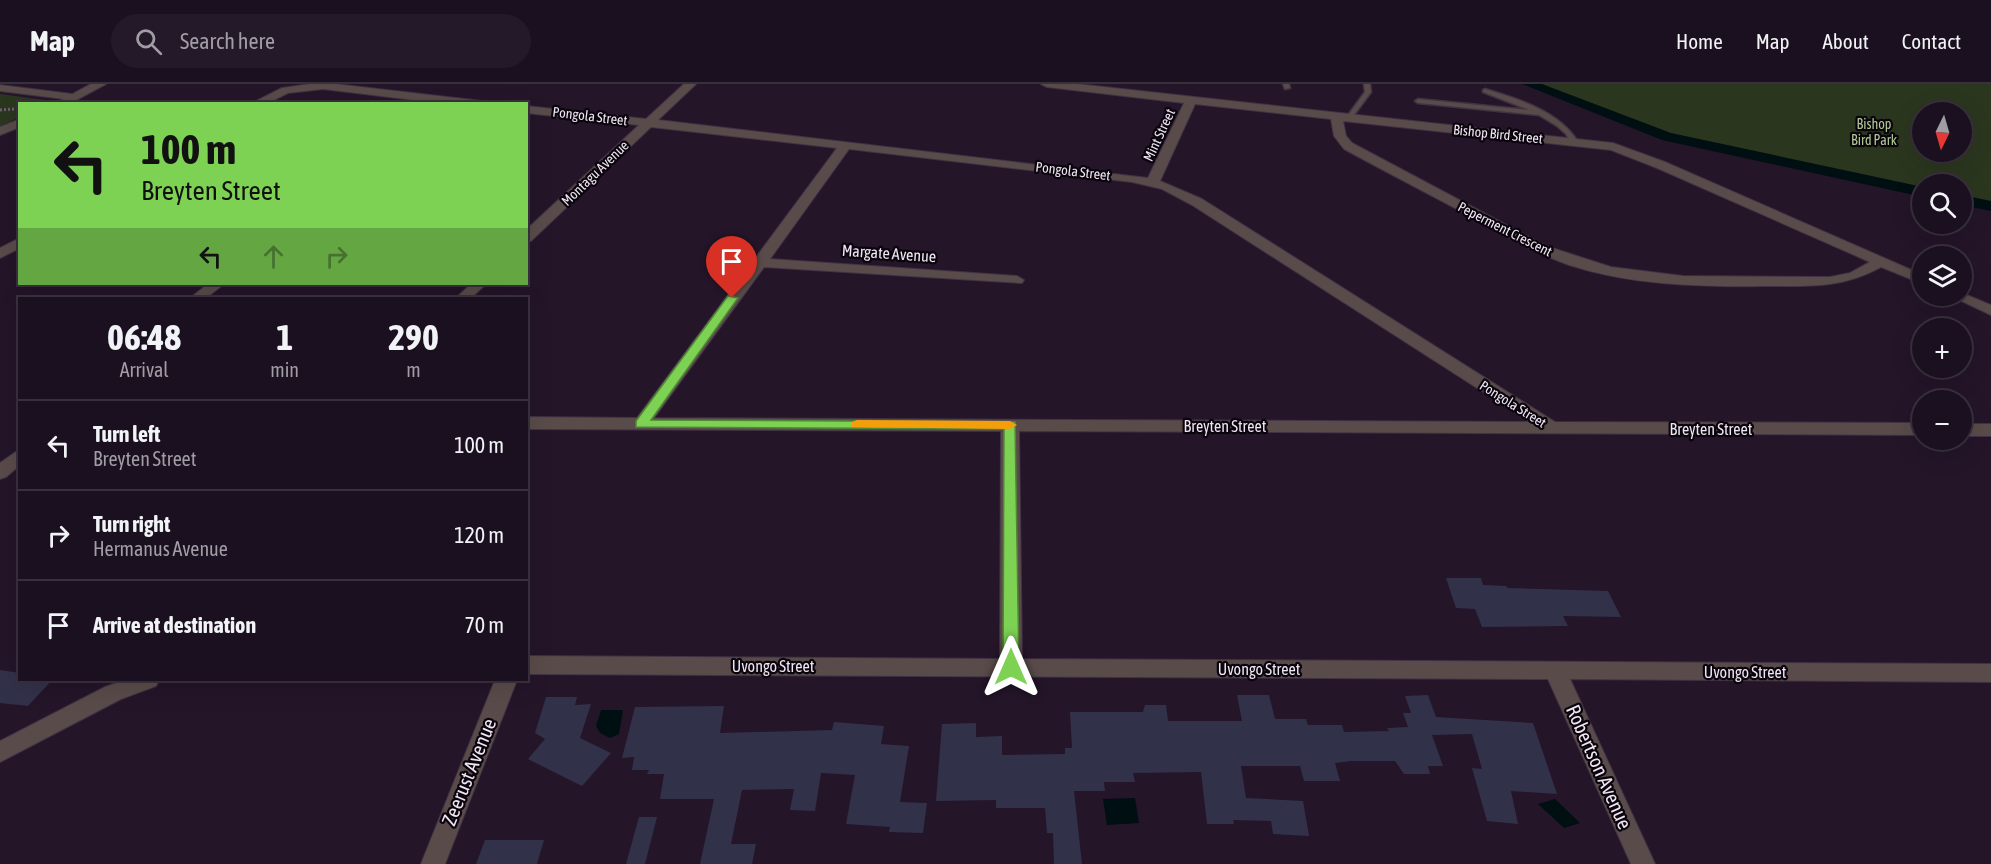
<!DOCTYPE html>
<meta charset="utf-8">
<style>
body{margin:0;font-family:"Asap Condensed",sans-serif;background:#241928;color:#f1f3f6;height:100vh;display:flex;flex-direction:column;font-size:22px;white-space:nowrap}
*{box-sizing:border-box;margin:0}
p{font-size:20px;color:#a09da4}
.icon{flex:none;width:33px;height:33px;fill:none;stroke:currentColor;stroke-width:2;stroke-linecap:round;stroke-linejoin:round}
.map{position:relative;flex:1;overflow:hidden}
.details{position:absolute;left:18px;top:213px;width:510px;height:384px;display:flex;flex-direction:column;background:#1b101f;border-radius:0px;box-shadow:0 6px 24px #0002,0 0 0 2px #39303d}
.details>*{flex:none}
.banner{position:absolute;left:18px;top:18px;width:510px;height:183px;border-radius:0px;box-shadow:0 6px 24px #0002,0 0 0 2px #39303d;background:#7dd153;color:#111;overflow:hidden}
.needle{width:39px;rotate:185deg}
.tools{position:absolute;left:1912px;top:18px;display:grid;gap:12px}
.tools a{display:grid;place-items:center;width:60px;height:60px;border-radius:50%;background:#1b101f;box-shadow:0 6px 24px #0002,0 0 0 2px #39303d;font-size:30px}
.pin{position:absolute;display:grid;place-items:center;width:51px;height:51px;color:#fff;margin:-62px -26px;border-radius:50% 50% 50% 0;rotate:-45deg;box-shadow:0 0 6px #0007}
.pin .icon{rotate:45deg}
.me{position:absolute;width:66px;margin:-33px;rotate:0deg;stroke-linejoin:round;filter:drop-shadow(0 0 4px #0008)}
.turn{display:flex;align-items:center;gap:21px;height:126px;padding:0 24px;font-size:27px}
.turn .icon{width:78px;height:78px;stroke-width:2.5}
.turn b{display:block;font-size:42px;line-height:51px}
.lanes{display:flex;align-items:center;height:57px;padding:0 24px;background:#0003;justify-content:center;gap:30px;direction:ltr}
.lanes .off{opacity:.35}
.eta{display:flex;justify-content:space-evenly;align-items:center;height:102px;text-align:center}
.eta b{font-size:36px;font-weight:700;line-height:42px}
ul{padding:0;list-style:none}
li{display:flex;align-items:center;gap:18px;height:90px;padding:0 24px;border-top:2px solid #39303d}
li div{flex:1}
li b{display:block;font-size:22px}
li em{font-style:normal}
header{display:flex;align-items:center;gap:36px;box-sizing:border-box;height:84px;padding:0 30px;background:#1b101f;border-bottom:2px solid #39303d}
header strong{font-size:28px}
nav{display:flex;gap:33px;margin-inline-start:auto;font-size:21px}
.search{width:420px;height:54px;background:#241928;display:flex;align-items:center;gap:15px;box-sizing:border-box;padding:0 21px;border-radius:33px;color:#a09da4;font-size:22px}
.map>svg:first-child{display:block}
.green{fill:#2b361f;fill-rule:evenodd}
.water{fill:#000f12}
.lines{fill:none;stroke-linecap:round;stroke-linejoin:round}
.canal{fill:#000f12;fill-rule:evenodd}
.building{fill:#32314a}
.service-casing{stroke:#403245;stroke-width:3}
.minor-casing{stroke:#403245;stroke-width:2}
.tertiary-casing{stroke:#403245;stroke-width:2}
.path{stroke:#6c5f71;stroke-width:3;stroke-dasharray:2 2;stroke-linecap:butt}
.service{fill:#594b49;fill-rule:evenodd}
.minor{fill:#594b49;fill-rule:evenodd}
.tertiary{fill:#594b49;fill-rule:evenodd}
.route{fill:#7dd153;stroke:#518836;stroke-width:1.5}
.slow{fill:#f59e0b}
.labels{text-anchor:middle;stroke-width:4.5;stroke-linejoin:round;paint-order:stroke}
.far-street-label{font-size:14px;fill:#efe5f3;stroke:#0a040c}
.far-park-label{font-size:14px;fill:#b0c894;stroke:#0a040c}
.street-label{font-size:16px;fill:#efe5f3;stroke:#0a040c}
.near-street-label{font-size:20px;fill:#efe5f3;stroke:#0a040c}
</style>
<header>
<strong>Map</strong>
<div class="search"><svg class="icon" aria-label="search" viewBox="0 0 24 24"><circle cx="10" cy="10" r="6"/><path d="M15 15l6 6"/></svg>Search here</div>
<nav><a>Home</a><a>Map</a><a>About</a><a>Contact</a></nav>
</header>
<div class="map">
<svg width="1991" height="780" viewBox="0 0 1991 780">
<rect width="100%" height="100%" fill="#241529"/>
<g class="green">
<path d="M1529 0H1991V122L1962 116V100H1923V108L1667 53ZM1923 28H1962V68H1923Z"/>
<polygon points="0,10 53,17 48,19 20,20 19,33 0,43"/>
</g>
<g class="water">
<polygon points="601,626 623,626 619,650 610,654 600,649 596,642"/>
<polygon points="1135,714 1139,739 1107,741 1103,715"/>
<polygon points="1555,715 1580,739 1564,744 1538,720"/>
</g>
<g class="lines">
<g class="canal">
<polygon points="1522,0 1542,0 1671,49 1923,103 1923,113 1662,56"/>
<polygon points="1962,111 1991,117 1991,127 1962,121"/>
</g>
</g>
<g class="building">
<polygon points="1446,494 1481,494 1483,501 1506,502 1508,504 1608,507 1621,533 1563,532 1568,542 1482,543 1475,525 1456,524"/>
<polygon points="0,586 20,589 20,596 52,596 28,622 0,619"/>
<polygon points="1237,611 1269,611 1275,635 1306,635 1308,641 1342,641 1344,648 1389,647 1387,644 1408,643 1403,629 1411,629 1405,612 1428,611 1436,633 1533,639 1557,710 1511,707 1518,740 1487,737 1472,684 1482,685 1472,650 1432,651 1443,682 1428,682 1430,690 1404,690 1395,677 1352,677 1335,679 1340,697 1304,697 1300,682 1241,682 1246,714 1303,717 1309,752 1273,750 1271,737 1233,736 1234,740 1207,740 1201,688 1133,689 1135,698 1104,698 1105,707 1074,707 1082,780 1054,780 1053,749 1047,749 1045,724 996,724 996,716 936,717 942,640 976,639 976,653 1002,652 1002,671 1065,670 1065,664 1072,664 1070,628 1143,628 1145,621 1166,621 1168,637 1242,637"/>
<polygon points="546,613 577,613 575,621 591,620 580,654 611,669 582,702 528,675 545,655 535,649"/>
<polygon points="724,622 720,649 832,646 834,638 884,642 881,660 909,662 900,718 927,719 923,749 889,748 890,743 846,740 855,691 821,689 815,727 790,726 794,705 742,706 731,760 756,760 752,780 700,780 714,715 660,715 664,690 647,690 649,686 632,686 634,673 622,674 635,623"/>
<polygon points="639,733 657,733 645,780 626,780"/>
<polygon points="485,756 544,756 537,780 476,780"/>
</g>
<g class="lines">
<defs>
<g id="service">
<polygon points="1283,0 1289,0 1290,4 1285,5"/>
<polygon points="1364,0 1370,0 1371,8 1351,35 1347,35 1346,34 1365,8"/>
<path d="M1485 5C1518 15 1559 27 1578 58L1571 60 1566 50 1557 42 1539 31 1418 19 1415 17 1418 15 1529 26 1483 8V6Z"/>
</g>
<g id="minor">
<polygon points="310,0 335,0 482,17 487,20 447,20 323,5 288,9 266,20 250,20 282,4"/>
<path d="M684 0H696L658 36 1148 94 1184 19 1047 3 1041 0H1077L1613 59 1665 78 1923 191V200L1881 183C1841 205 1807 202 1763 202 1698 203 1631 201 1569 181 1535 169 1504 151 1472 133 1429 110 1386 88 1344 65L1334 52 1331 35 1195 20 1160 97 1202 115 1555 338 1923 339V351L1019 347 1022 575 1991 580V598L1570 595 1655 780H1631L1548 595 526 590V572L1000 575 1001 347 526 345V333L637 334 837 64 651 43 531 157 526 158V146L639 41 526 29V22L646 35ZM1343 37 1611 66 1657 84 1870 178 1850 189 1830 193 1683 192 1611 183 1546 162 1352 59 1346 52ZM849 65 1132 98 1162 105 1192 121 1530 338 654 334 764 183 1022 199 1024 196 1017 192 770 175Z"/>
<polygon points="0,1 72,10 78,13 72,16 0,7"/>
<polygon points="20,154 20,164 0,174 0,164"/>
<polygon points="208,200 224,200 206,214 190,214"/>
<polygon points="471,200 486,200 471,214 456,214"/>
<polygon points="1962,209 1991,221 1991,231 1951,212 1962,212"/>
<rect x="1962" y="340" width="29" height="12"/>
<polygon points="20,365 20,381 6,393 0,395 0,379"/>
<polygon points="125,596 159,596 156,602 121,615 0,678 0,657 105,603"/>
<polygon points="495,596 517,596 445,780 421,780"/>
</g>
<g id="tertiary">
<polygon points="91,0 106,0 69,20 54,20"/>
<polygon points="20,35 20,43 0,51 0,43"/>
</g>
</defs>
<use href="#service" class="service-casing"/>
<use href="#minor" class="minor-casing"/>
<use href="#tertiary" class="tertiary-casing"/>
<polyline class="path" points="0,26 14,25"/>
<use href="#service" class="service"/>
<use href="#minor" class="minor"/>
<use href="#tertiary" class="tertiary"/>
</g>
<polygon class="route" points="728,212 738,214 651,336 1015,338 1019,583 1016,587 1005,587 1003,583 1004,345 636,343 636,337"/>
<polygon class="slow" points="857,336 1010,337 1017,341 1010,345 852,343 852,338"/>
<g class="labels">
<g class="far-street-label">
<text transform="translate(590 32) rotate(7)" y="5">Pongola Street</text>
<text transform="translate(1498 50) rotate(6)" y="5">Bishop Bird Street</text>
<text transform="translate(1159 51) rotate(-65)" y="5">Mint Street</text>
<text transform="translate(1073 87) rotate(7)" y="5">Pongola Street</text>
<text transform="translate(595 89) rotate(-44)" y="5">Montagu Avenue</text>
<text transform="translate(1505 145) rotate(27)" y="5">Peperment Crescent</text>
<text transform="translate(1513 320) rotate(32)" y="5">Pongola Street</text>
</g>
<g class="far-park-label">
<text x="1874" y="45">Bishop<tspan x="1874" dy="16">Bird Park</tspan></text>
</g>
<g class="street-label">
<text transform="translate(889 169) rotate(4)" y="6">Margate Avenue</text>
<text x="1225" y="348">Breyten Street</text>
<text x="1711" y="351">Breyten Street</text>
<text x="773" y="588">Uvongo Street</text>
<text x="1259" y="591">Uvongo Street</text>
<text x="1745" y="594">Uvongo Street</text>
</g>
<g class="near-street-label">
<text transform="translate(1599 683) rotate(66)" y="7">Robertson Avenue</text>
<text transform="translate(469 688) rotate(-68)" y="7">Zeerust Avenue</text>
</g>
</g>
</svg>
<div class="tools">
<a><svg class="needle" viewBox="-14 -14 28 28"><path d="M0-13l5 13h-10z" fill="#e53935"/><path d="M0 13l5-13h-10z" fill="#a09da4"/></svg></a>
<a><svg class="icon" aria-label="search" viewBox="0 0 24 24"><circle cx="10" cy="10" r="6"/><path d="M15 15l6 6"/></svg></a>
<a><svg class="icon" aria-label="layers" viewBox="0 0 24 24"><path d="M12 4l9 5-9 5-9-5zM3 14l9 5 9-5"/></svg></a>
<a>+</a>
<a>−</a>
</div>
<div class="pin" style="left:732px;top:214px;background:#d93025"><svg class="icon" aria-label="arrive" viewBox="0 0 24 24"><path d="M6 21V4h12l-3 4 3 4H6"/></svg></div>
<svg class="me" style="left:1011px;top:583px" viewBox="-20 -20 40 40"><path d="M0-17L14 15 0 8-14 15z" fill="#7dd153" stroke="#fff" stroke-width="4"/></svg>
<div class="banner">
<div class="turn"><svg class="icon" aria-label="left" viewBox="0 0 24 24"><path d="M17 20v-9H6M10 6l-5 5 5 5"/></svg><div><b>100 m</b>Breyten Street</div></div>
<div class="lanes"><svg class="icon" aria-label="left" viewBox="0 0 24 24"><path d="M17 20v-9H6M10 6l-5 5 5 5"/></svg><svg class="icon off" aria-label="ahead" viewBox="0 0 24 24"><path d="M12 20V5M6 11l6-6 6 6"/></svg><svg class="icon off" aria-label="right" viewBox="0 0 24 24"><path d="M7 20v-9h11M14 6l5 5-5 5"/></svg></div>
</div>
<section class="details">
<div class="eta">
<div><b>06:48</b><p>Arrival</p></div>
<div><b>1</b><p>min</p></div>
<div><b>290</b><p>m</p></div>
</div>
<ul>
<li><svg class="icon" aria-label="left" viewBox="0 0 24 24"><path d="M17 20v-9H6M10 6l-5 5 5 5"/></svg><div><b>Turn left</b><p>Breyten Street</p></div><em>100 m</em></li>
<li><svg class="icon" aria-label="right" viewBox="0 0 24 24"><path d="M7 20v-9h11M14 6l5 5-5 5"/></svg><div><b>Turn right</b><p>Hermanus Avenue</p></div><em>120 m</em></li>
<li><svg class="icon" aria-label="arrive" viewBox="0 0 24 24"><path d="M6 21V4h12l-3 4 3 4H6"/></svg><div><b>Arrive at destination</b></div><em>70 m</em></li>
</ul>
</section>
</div>
